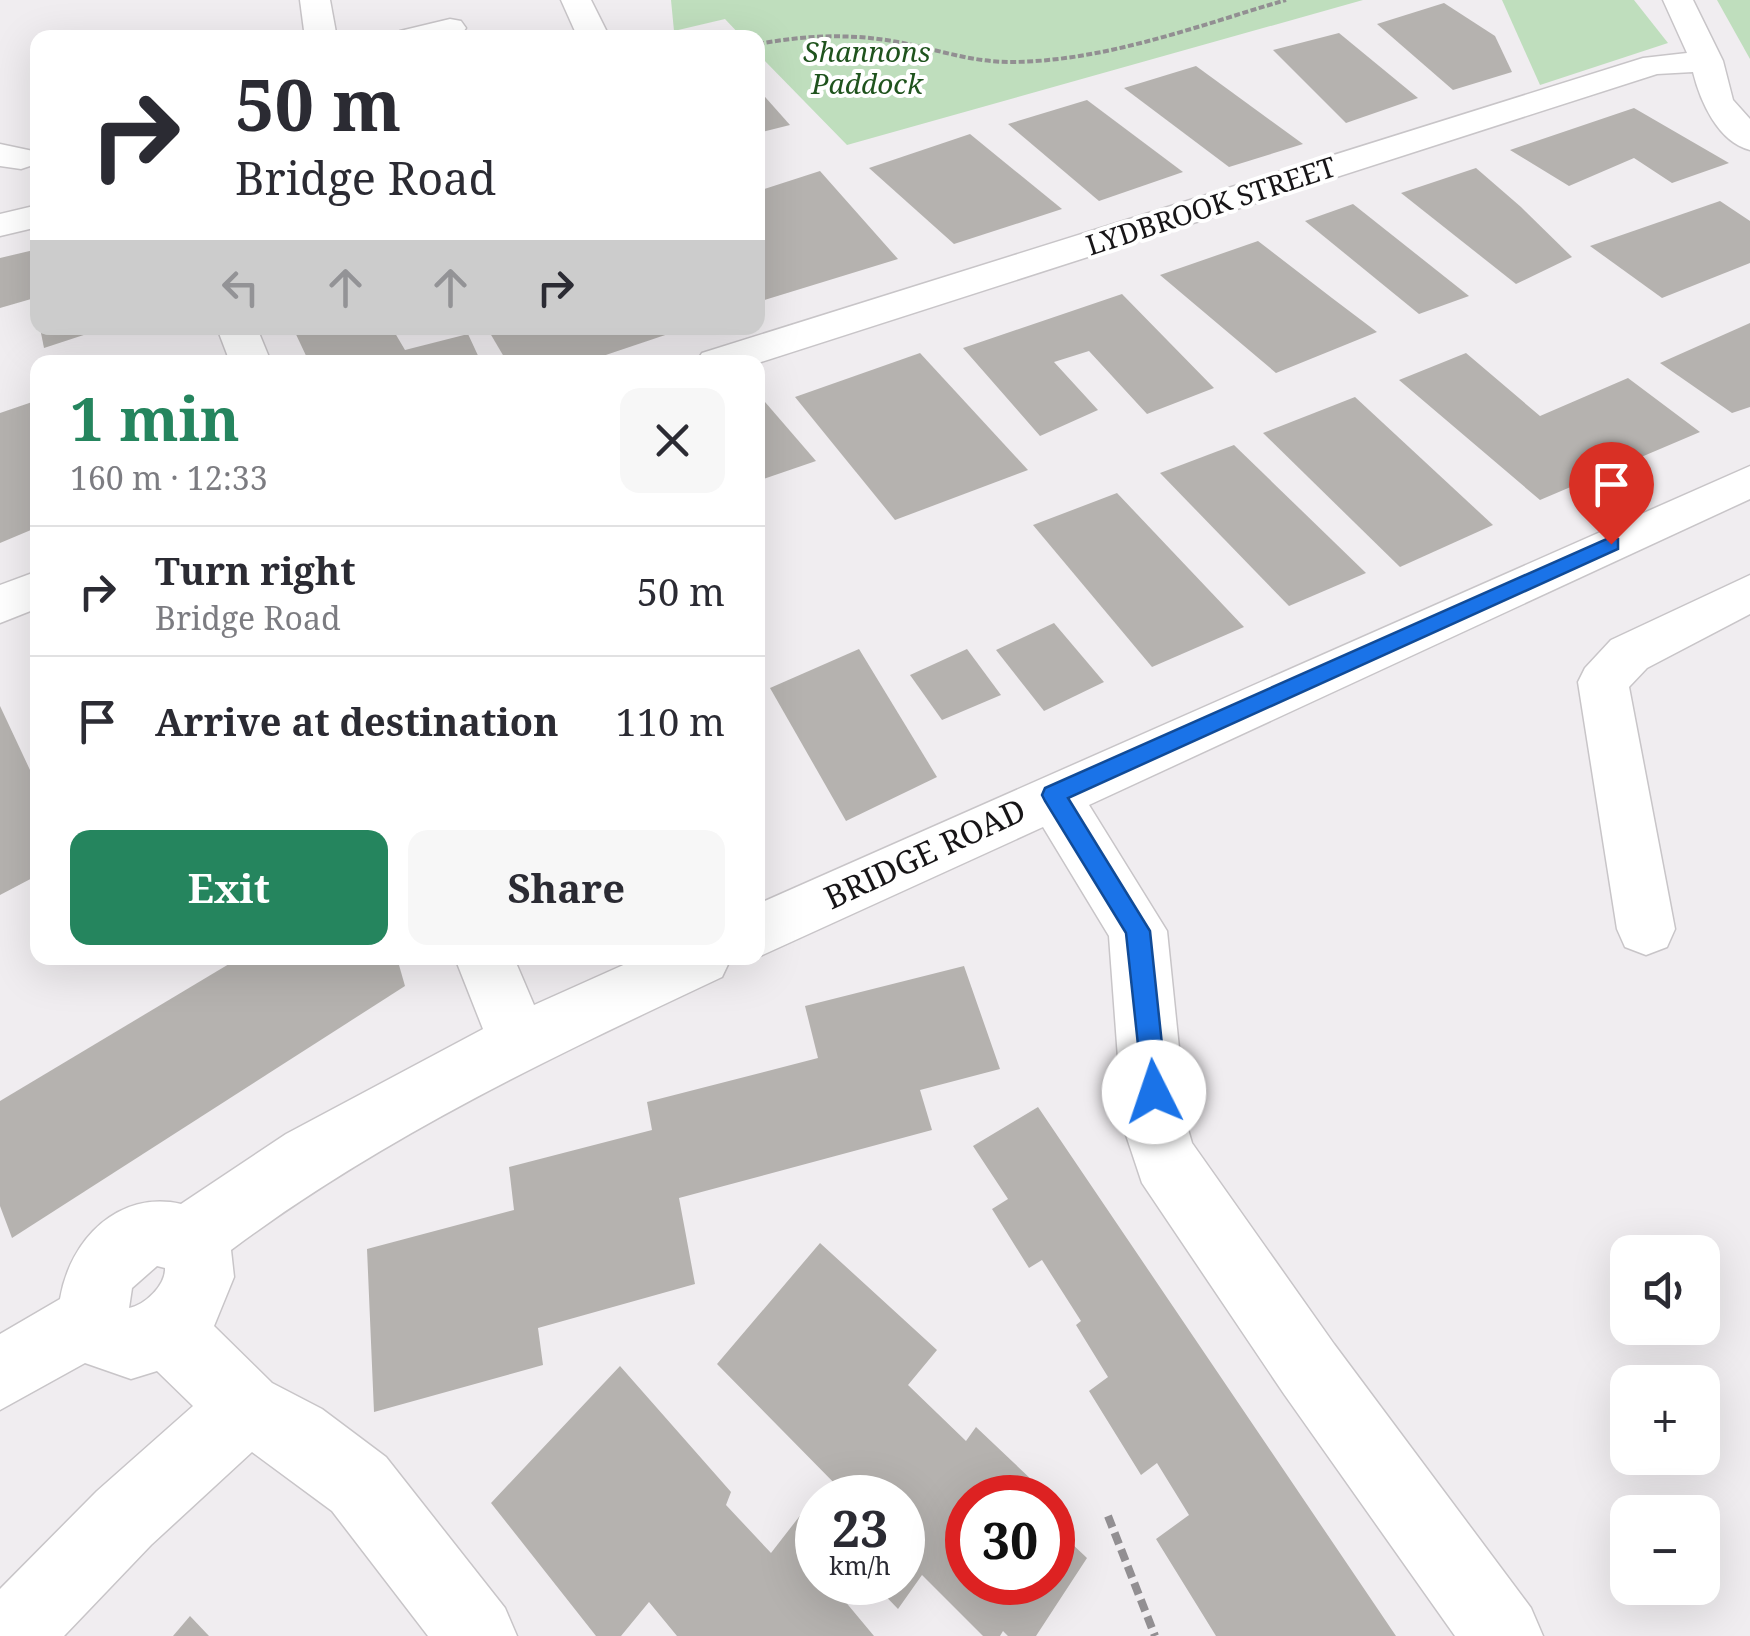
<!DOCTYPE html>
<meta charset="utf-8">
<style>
body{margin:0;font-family:"Noto Serif",serif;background:#f7f7f7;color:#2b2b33;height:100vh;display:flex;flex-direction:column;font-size:38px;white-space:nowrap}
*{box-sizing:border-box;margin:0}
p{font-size:32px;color:#7c7c81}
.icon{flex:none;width:55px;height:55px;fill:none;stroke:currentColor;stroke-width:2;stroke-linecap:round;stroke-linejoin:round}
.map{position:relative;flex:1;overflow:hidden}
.drawer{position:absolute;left:30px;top:355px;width:735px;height:610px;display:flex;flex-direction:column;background:#fff;border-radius:20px;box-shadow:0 10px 40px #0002}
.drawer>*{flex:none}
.hud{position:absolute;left:30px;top:30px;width:735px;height:305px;border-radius:20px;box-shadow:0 10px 40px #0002;background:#fff;color:#2b2b33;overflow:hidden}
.buttons{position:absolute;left:1610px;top:1235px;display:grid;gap:20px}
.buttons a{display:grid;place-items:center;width:110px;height:110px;border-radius:20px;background:#fff;box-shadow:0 10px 40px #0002;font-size:50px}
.speed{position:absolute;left:795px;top:1475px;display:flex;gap:20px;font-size:50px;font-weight:700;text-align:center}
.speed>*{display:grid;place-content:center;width:130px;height:130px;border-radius:50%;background:#fff;box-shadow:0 10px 40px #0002;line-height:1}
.speed small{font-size:25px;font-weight:400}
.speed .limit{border:15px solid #d22;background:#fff;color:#111}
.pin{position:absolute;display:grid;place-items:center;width:85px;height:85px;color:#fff;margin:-102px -42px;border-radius:50% 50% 50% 0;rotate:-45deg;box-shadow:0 0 10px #0007}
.pin .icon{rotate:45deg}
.me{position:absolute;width:110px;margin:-55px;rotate:356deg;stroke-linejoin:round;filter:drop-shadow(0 0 8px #0008)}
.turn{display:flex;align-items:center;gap:35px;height:210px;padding:0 40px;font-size:45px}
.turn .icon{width:130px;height:130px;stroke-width:2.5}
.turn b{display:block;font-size:70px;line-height:85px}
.lanes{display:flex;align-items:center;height:95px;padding:0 40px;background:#0003;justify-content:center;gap:50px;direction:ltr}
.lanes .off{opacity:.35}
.round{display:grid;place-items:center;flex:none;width:105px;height:105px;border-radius:20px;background:#f7f7f7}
.summary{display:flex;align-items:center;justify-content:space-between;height:170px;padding:0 40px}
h1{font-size:60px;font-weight:700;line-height:75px;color:#25855e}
.cta{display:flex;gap:20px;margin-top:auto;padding:20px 40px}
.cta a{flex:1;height:115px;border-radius:20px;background:#25855e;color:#fff;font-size:40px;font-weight:700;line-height:115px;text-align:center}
.cta a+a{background:#f7f7f7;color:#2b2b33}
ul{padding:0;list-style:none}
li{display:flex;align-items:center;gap:30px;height:130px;padding:0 40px;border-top:2px solid #e1e1e2}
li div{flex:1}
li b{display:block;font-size:38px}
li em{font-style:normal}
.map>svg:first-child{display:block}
.green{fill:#bfdebd}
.building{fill:#b5b2af}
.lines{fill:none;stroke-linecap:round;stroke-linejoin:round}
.minor-casing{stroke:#c8c5c8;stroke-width:3}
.path-far1{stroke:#928f92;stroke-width:4;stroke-dasharray:6 2.5;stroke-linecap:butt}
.path{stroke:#928f92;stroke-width:8;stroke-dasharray:12 6;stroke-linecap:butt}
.minor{fill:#fff;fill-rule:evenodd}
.route{fill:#1a73e8;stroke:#114b97;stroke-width:2.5}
.labels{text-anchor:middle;stroke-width:8;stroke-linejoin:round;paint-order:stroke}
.far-park-label{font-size:28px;font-style:italic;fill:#1f531d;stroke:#fff}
.far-street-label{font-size:28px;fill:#171517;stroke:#fff}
.street-label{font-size:32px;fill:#171517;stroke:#fff}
</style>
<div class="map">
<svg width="1750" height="1636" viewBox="0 0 1750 1636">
<rect width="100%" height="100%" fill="#f0edf0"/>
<g class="green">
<polygon points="671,0 1363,0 847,145 758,54 758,38 742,37 725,19 674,31"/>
<polygon points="1502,0 1634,0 1668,43 1540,85"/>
<polygon points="1717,0 1750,0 1750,59"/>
</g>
<g class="building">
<polygon points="1444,3 1495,36 1512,72 1453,90 1377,24"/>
<polygon points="1339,33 1418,98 1346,123 1273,50"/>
<polygon points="1196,66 1303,144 1229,167 1124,88"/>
<polygon points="758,89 790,125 758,133"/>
<polygon points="1087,100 1183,172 1099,201 1008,124"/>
<polygon points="1634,108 1729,163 1672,183 1634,158 1569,186 1510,150"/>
<polygon points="970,134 1062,209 954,244 869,168"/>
<polygon points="1476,168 1521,207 1572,257 1516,284 1401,193"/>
<polygon points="820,171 898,259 758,302 758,220 763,219 758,208 758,191"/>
<polygon points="1720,201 1750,221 1750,263 1662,298 1590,246"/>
<polygon points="1353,204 1469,296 1419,314 1305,221"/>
<polygon points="1258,241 1332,298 1377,332 1276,373 1160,275"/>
<polygon points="38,249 38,297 0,308 0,258"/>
<polygon points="1122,294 1214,388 1147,414 1089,351 1054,362 1098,410 1040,436 963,348"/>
<polygon points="1750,323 1750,407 1732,413 1660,363"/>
<polygon points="40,328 105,328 44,348"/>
<polygon points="293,328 392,328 405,350 468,334 481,362 309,362"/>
<polygon points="487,328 686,328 585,362 507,362"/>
<polygon points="920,353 1028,470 895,520 795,397"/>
<polygon points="1466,353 1540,416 1628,378 1700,432 1540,500 1399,380"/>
<polygon points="758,394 816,461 758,481"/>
<polygon points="1355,397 1493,525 1400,567 1263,433"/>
<polygon points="38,400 38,527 0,543 0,413"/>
<polygon points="1234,445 1366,573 1289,606 1160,473"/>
<polygon points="1117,493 1244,627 1152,667 1033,525"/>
<polygon points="1054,623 1104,682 1044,711 996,650"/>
<polygon points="859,649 937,777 846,821 770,688"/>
<polygon points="967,649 1001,695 942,720 910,675"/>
<polygon points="0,706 38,787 38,875 0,895"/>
<polygon points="239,958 397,958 405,986 12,1238 0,1206 0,1101"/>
<polygon points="964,966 1000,1069 920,1090 932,1130 679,1198 695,1284 538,1328 543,1365 374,1412 367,1249 514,1210 509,1167 652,1130 647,1102 818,1058 805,1006"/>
<polygon points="1038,1107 1396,1636 1216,1636 1156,1539 1189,1515 1157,1463 1141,1475 1089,1391 1108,1377 1076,1325 1081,1321 1042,1260 1029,1268 992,1209 1008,1199 973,1146"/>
<polygon points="820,1243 937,1350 908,1385 966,1441 976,1427 1034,1482 1023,1498 968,1498 968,1582 1052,1582 1052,1525 1087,1558 1036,1636 1008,1636 1003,1631 1000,1636 983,1636 922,1575 898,1609 872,1582 902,1582 902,1498 868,1498 850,1479 842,1491 717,1364"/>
<polygon points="620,1366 731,1492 726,1505 771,1553 802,1513 817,1530 818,1582 829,1582 874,1636 677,1636 649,1602 621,1636 596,1636 491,1503"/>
<polygon points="190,1616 209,1636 173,1636"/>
</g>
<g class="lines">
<defs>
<g id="minor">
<polygon points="300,0 330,0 337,38 305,38"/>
<polygon points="561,0 591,0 610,38 578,38"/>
<path d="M1663 0H1693L1723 61 1733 100 1750 119V150C1718 142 1700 101 1693 72L1657 74 758 363 696 362 702 353 1643 58 1687 53Z"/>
<polygon points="450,19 461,21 466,28 461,35 396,38 400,31"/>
<polygon points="0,144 33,151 38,160 33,165 21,169 0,166"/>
<polygon points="38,205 38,227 0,236 0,214"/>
<polygon points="217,328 257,328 271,362 230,362"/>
<polygon points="1750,466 1750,499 1089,805 1167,931 1187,1126 1192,1143 1334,1344 1531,1608 1543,1636 1455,1636 1284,1394 1142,1183 1123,1126 1109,936 1043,827 758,957 758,904"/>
<polygon points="38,571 38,608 0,623 0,585"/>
<polygon points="1750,575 1750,614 1647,668 1629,687 1675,929 1667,947 1646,955 1625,947 1617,929 1578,682 1585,668 1611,640"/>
<path d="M455 958H514L534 1005 639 958H731L722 977C552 1057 382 1137 231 1250L234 1277 214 1326 272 1383 322 1409 386 1457 505 1608 517 1636H428L332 1511 252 1452 151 1545 64 1636H0V1589L97 1491 193 1406 157 1371 131 1379 85 1363 0 1410V1334L60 1299C70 1239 119 1190 181 1204L286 1134 483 1029ZM157 1266 165 1268C166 1285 145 1305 129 1308L132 1288Z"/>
</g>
</defs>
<use href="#minor" class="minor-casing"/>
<path class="path-far1" d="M758 44C807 35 854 33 903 43 938 50 973 62 1009 62 1103 62 1197 26 1286 0"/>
<polyline class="path" points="1108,1516 1155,1636"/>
<use href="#minor" class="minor"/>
</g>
<polygon class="route" points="1611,537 1618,539 1618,549 1068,798 1150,931 1167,1092 1163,1101 1154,1105 1144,1101 1126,933 1045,801 1042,795 1045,788"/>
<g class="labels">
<g class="far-park-label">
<text x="867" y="62">Shannons<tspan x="867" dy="32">Paddock</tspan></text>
</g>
<g class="far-street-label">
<text transform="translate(1211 206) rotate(-18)" y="10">LYDBROOK STREET</text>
</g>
<g class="street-label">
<text transform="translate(925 854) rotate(-25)" y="11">BRIDGE ROAD</text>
</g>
</g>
</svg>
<div class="buttons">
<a><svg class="icon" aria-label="sound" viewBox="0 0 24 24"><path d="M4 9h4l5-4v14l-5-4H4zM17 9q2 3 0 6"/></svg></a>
<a>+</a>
<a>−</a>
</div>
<div class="speed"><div>23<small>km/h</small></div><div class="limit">30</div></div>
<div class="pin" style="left:1611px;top:544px;background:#d93025"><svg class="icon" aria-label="arrive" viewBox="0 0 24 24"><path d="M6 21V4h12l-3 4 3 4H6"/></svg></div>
<svg class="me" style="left:1154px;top:1092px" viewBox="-20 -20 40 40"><circle r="19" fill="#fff"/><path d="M0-13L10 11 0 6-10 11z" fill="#1a73e8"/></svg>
<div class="hud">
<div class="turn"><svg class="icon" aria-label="right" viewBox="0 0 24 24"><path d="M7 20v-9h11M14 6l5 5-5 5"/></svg><div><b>50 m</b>Bridge Road</div></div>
<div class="lanes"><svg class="icon off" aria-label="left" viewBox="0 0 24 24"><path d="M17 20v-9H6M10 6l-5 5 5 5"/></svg><svg class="icon off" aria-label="ahead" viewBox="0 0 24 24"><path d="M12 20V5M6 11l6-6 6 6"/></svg><svg class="icon off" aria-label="ahead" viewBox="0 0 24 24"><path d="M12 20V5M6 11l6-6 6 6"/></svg><svg class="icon" aria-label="right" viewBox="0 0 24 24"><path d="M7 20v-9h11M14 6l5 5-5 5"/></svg></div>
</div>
<section class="drawer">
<div class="summary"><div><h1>1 min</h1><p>160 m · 12:33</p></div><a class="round"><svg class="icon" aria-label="close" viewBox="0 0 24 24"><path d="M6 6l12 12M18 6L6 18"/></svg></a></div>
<ul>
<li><svg class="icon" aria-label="right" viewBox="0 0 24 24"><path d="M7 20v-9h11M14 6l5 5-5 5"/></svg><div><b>Turn right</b><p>Bridge Road</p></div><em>50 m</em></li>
<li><svg class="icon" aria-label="arrive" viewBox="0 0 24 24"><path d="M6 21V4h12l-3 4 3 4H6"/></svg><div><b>Arrive at destination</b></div><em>110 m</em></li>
</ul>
<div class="cta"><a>Exit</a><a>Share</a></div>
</section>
</div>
